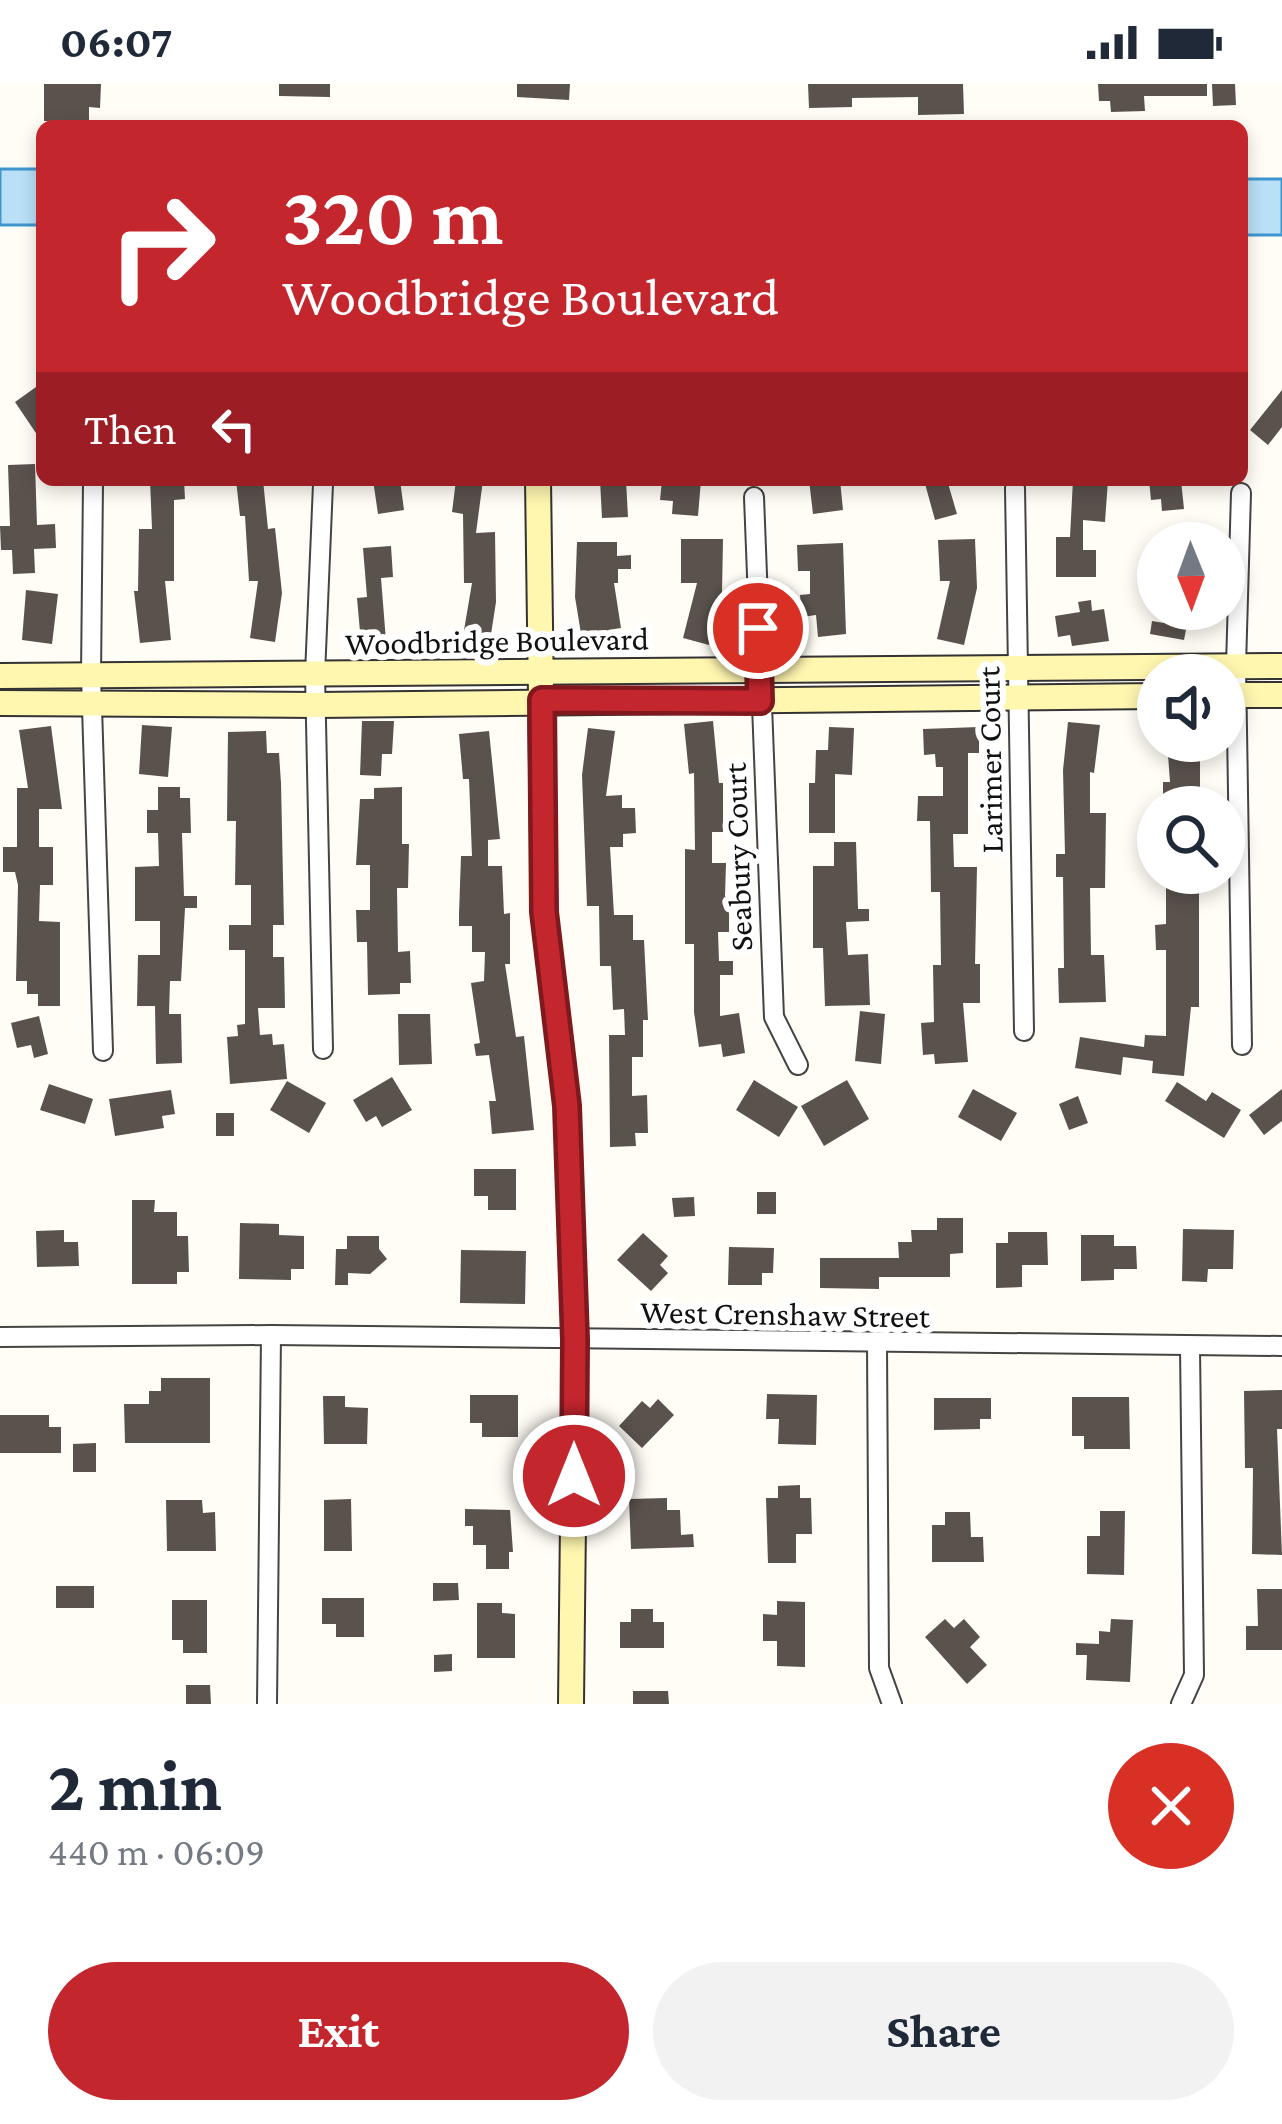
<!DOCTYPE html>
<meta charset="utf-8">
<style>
body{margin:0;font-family:"Crimson Pro",serif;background:#f2f2f3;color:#1f2937;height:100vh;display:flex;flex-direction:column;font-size:45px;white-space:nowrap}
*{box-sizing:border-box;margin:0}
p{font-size:39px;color:#747a83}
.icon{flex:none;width:66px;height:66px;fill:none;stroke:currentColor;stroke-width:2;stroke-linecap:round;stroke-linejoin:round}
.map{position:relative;height:1620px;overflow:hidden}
.side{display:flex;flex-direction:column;background:#fff;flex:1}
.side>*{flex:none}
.hud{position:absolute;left:36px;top:36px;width:1212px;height:366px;border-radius:18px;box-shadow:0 6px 18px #0003;background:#c4262e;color:#fff;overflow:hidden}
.needle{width:78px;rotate:179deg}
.fabs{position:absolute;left:1137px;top:438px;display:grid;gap:24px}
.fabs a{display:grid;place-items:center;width:108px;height:108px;border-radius:50%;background:#fff;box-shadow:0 6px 18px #0003;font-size:60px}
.pin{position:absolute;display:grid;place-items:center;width:102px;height:102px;color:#fff;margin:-51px;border:6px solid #fff;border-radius:50%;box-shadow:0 3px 12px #0007}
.me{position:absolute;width:132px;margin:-66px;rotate:0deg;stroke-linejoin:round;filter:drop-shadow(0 0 9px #0008)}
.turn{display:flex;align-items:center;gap:42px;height:252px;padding:0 48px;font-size:54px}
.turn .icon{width:156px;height:156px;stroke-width:2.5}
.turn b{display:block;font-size:84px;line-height:102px}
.then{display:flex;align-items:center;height:114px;padding:0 48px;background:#0003;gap:24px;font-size:45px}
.round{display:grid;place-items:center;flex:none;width:126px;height:126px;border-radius:63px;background:#f2f2f3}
.headline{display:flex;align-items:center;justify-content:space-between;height:204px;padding:0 48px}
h1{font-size:72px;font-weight:700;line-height:90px}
.action{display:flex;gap:24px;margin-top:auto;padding:24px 48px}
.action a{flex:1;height:138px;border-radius:72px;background:#c4262e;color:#fff;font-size:48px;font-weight:700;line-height:138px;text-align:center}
.action a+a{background:#f2f2f3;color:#1f2937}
.status{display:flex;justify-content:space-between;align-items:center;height:84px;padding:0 60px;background:#fff;direction:ltr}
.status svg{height:33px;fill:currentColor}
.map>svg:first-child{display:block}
.water{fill:#b9e0f7;stroke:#3f96cf;stroke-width:3}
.building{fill:#5a524d}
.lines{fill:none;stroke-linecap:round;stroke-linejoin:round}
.street-casing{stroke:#444;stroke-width:22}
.secondary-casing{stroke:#333;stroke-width:28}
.street{stroke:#fff;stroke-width:18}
.secondary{stroke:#fff6b0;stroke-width:24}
.route-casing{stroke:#7f191e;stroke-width:30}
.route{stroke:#c4262e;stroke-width:21}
.labels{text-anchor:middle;stroke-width:12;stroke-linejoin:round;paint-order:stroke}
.street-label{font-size:33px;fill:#111;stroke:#fff}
</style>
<div class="status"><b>06:07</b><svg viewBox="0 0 49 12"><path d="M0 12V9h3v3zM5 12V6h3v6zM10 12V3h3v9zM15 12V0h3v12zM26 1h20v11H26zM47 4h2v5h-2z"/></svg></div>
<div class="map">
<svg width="1282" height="1620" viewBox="0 0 1282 1620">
<rect width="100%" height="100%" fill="#fffdf5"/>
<g class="water">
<rect x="0" y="85" width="42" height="56"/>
<rect x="1242" y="95" width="40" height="56"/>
</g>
<g class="building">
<polygon points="44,0 101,0 100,24 89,23 89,37 44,37"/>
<polygon points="279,0 330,0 330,13 279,12"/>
<polygon points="517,0 570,0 569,16 517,13"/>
<polygon points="808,0 963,0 964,30 918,31 918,13 852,14 852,23 809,24"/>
<polygon points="1098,0 1207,0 1207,12 1144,12 1145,27 1111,28 1110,17 1099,17"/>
<polygon points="1212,0 1235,0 1236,21 1213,22"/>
<polygon points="36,303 42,313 42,358 15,318"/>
<polygon points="1282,306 1282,343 1268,361 1250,346"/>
<polygon points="35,380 37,441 55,440 56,464 34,465 35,489 13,490 12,466 1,466 0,442 10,442 8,381"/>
<polygon points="150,396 184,396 185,415 174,416 174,497 165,497 171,556 140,559 134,507 138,507 139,445 152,445"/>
<polygon points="236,396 263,396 268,445 275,444 282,509 275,558 250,554 258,497 249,497 245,432 240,432"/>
<polygon points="373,396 400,396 404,426 378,430"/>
<polygon points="456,396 483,396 476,449 495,448 496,518 489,563 462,558 472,499 464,499 463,430 452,428"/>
<polygon points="600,396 626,396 628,433 602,434"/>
<polygon points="662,396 701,396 698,432 672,430 673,417 660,416"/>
<polygon points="809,396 840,396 843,426 813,430"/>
<polygon points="924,396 947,396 957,430 935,436"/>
<polygon points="1073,396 1108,396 1105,438 1083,436 1083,466 1096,466 1096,493 1056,493 1056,453 1070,453"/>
<polygon points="1149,396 1181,396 1184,425 1162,427 1161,415 1151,416"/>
<polygon points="681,455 723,455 722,509 709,561 683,554 697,499 681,499"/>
<polygon points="975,455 977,504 964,561 937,555 950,497 940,497 938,456"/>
<polygon points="577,458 617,458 617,472 631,471 631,485 618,485 618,499 614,499 621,544 608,546 610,558 583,562 575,513"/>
<polygon points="843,459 846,550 818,553 816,531 802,533 800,511 810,510 810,487 798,487 797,461"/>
<polygon points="391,462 393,493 381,494 386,557 361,559 357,514 367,513 363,464"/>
<polygon points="26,506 58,510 52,560 22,556"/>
<polygon points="1091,516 1092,527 1104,525 1109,557 1072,562 1070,551 1058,553 1055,532 1080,528 1078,518"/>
<polygon points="1166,525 1190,525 1184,556 1150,550 1152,537 1164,539"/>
<polygon points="362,637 394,637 392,670 382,670 381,692 360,691"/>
<polygon points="713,637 719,699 723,699 723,748 712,748 712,779 726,779 725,812 729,812 729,848 718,848 719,877 733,877 733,891 720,891 720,932 739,929 745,969 723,973 721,960 699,963 694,928 694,860 685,860 685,765 695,766 694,689 689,690 684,640"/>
<polygon points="1068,638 1100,641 1094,689 1090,688 1090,729 1106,729 1105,804 1090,804 1091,871 1104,871 1106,918 1059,919 1058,884 1064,884 1063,793 1056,793 1056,770 1065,770 1063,686"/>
<polygon points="142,641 172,643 168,693 139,690"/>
<polygon points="51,642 62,725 39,725 39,763 53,763 53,801 40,801 39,837 60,838 60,922 38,922 38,910 27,910 27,897 16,897 18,801 15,788 3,788 3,763 17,763 17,704 28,704 19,646"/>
<polygon points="829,643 854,644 852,691 835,690 835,749 809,749 809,699 815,699 816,666 828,666"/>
<polygon points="979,643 979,669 968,669 968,750 953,750 954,783 977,783 975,880 980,880 980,919 963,919 968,978 935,980 934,970 923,971 921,939 934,938 933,881 941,881 940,808 931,808 930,737 917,737 918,712 943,712 943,683 936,683 935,670 924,671 923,645"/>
<polygon points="588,644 615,647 606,712 622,711 622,724 635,724 636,749 623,750 623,763 610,763 614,831 633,831 633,856 644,856 648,936 643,936 643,973 632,973 632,1012 647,1011 648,1049 635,1049 636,1062 610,1063 609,951 625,951 624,925 613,926 611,882 600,882 599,822 587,822 582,691"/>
<polygon points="266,647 267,669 279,669 281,699 284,841 273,841 273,873 284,873 285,924 258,924 260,951 272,950 273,961 284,960 287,995 230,1000 227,953 238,952 237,941 245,940 245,866 229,866 229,841 251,841 251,801 235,801 236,737 227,737 228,648"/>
<polygon points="489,647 500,755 488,756 488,782 502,782 504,830 510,829 510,880 505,880 516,953 524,952 534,1046 492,1050 489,1017 496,1017 489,971 476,972 474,960 480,959 471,899 484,897 485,868 472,868 472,842 459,842 459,830 461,772 472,772 469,695 463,695 459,650"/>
<polygon points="1167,657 1200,657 1200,723 1163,723 1163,698 1170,698"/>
<polygon points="158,703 180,703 180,714 190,714 191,749 182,749 184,812 197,812 197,824 185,824 181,897 170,897 169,930 181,930 182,979 156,980 155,922 137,922 138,871 160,871 160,837 135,837 135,783 159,782 158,749 147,749 147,726 158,726"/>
<polygon points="402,703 402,760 409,760 408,804 397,804 398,868 410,867 411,899 400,899 400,910 368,911 367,858 357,858 356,826 370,826 370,781 356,781 360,715 374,715 374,704"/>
<polygon points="834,758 856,758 858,825 869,825 869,837 846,838 848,871 868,870 870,921 825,922 823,864 813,864 813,782 834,782"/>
<polygon points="1166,789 1199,789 1199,923 1191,923 1184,992 1152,989 1153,977 1123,973 1121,991 1075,984 1080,953 1144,963 1145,951 1166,952 1166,866 1156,866 1155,841 1166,840"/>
<polygon points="860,927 885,930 881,980 855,977"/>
<polygon points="398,930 430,930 432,980 399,981"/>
<polygon points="39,932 48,970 34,974 31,961 17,964 11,939"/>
<polygon points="392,993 412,1026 382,1043 376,1032 366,1038 353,1016"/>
<polygon points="754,996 798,1023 779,1053 736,1026"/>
<polygon points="847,996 869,1035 824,1062 801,1022"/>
<polygon points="287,997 326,1019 309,1049 270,1026"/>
<polygon points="1177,998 1206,1017 1212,1008 1241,1026 1224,1054 1165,1017"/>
<polygon points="49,1000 93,1015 85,1040 40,1026"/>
<polygon points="973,1005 1017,1029 1001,1057 958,1033"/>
<polygon points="1282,1005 1282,1037 1264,1051 1249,1031"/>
<polygon points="171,1006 175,1030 162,1032 164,1044 115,1052 109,1015"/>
<polygon points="1078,1012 1088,1039 1069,1046 1059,1020"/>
<rect x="216" y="1029" width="18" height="23"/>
<polygon points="474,1085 516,1085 516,1126 488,1126 488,1112 474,1112"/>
<rect x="757" y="1108" width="19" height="22"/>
<polygon points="694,1113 695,1132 674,1133 672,1114"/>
<polygon points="132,1116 155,1116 154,1128 177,1128 177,1152 188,1152 189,1188 177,1188 177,1200 132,1200"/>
<polygon points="937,1134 963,1134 963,1169 950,1170 950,1193 879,1193 879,1205 820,1204 820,1174 899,1174 898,1158 912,1158 911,1146 937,1146"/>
<polygon points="240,1139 279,1140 279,1151 304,1152 304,1185 291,1185 291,1196 239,1195"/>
<polygon points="1183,1145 1234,1146 1233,1185 1208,1185 1207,1198 1182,1197"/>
<polygon points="64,1146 64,1158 78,1158 79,1182 37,1183 36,1147"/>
<polygon points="1008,1148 1047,1148 1048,1181 1022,1181 1022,1203 996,1204 996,1159 1008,1159"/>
<polygon points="643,1149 668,1172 660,1181 668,1189 651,1207 617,1176"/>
<polygon points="1081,1151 1114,1151 1114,1162 1136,1162 1137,1185 1114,1185 1114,1196 1081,1197"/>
<polygon points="347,1152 379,1152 379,1165 387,1175 370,1190 348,1189 348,1201 335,1201 336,1165 347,1165"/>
<polygon points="729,1163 774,1164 773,1189 762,1189 762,1201 728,1201"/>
<polygon points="461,1166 526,1167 525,1220 460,1219"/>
<polygon points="161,1294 210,1294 210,1359 125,1359 124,1320 149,1320 149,1307 161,1307"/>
<polygon points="1282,1306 1282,1345 1277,1345 1282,1471 1252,1470 1253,1384 1245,1384 1244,1307"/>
<polygon points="767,1310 817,1311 816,1361 778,1360 779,1335 766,1335"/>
<polygon points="470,1311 518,1311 518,1353 482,1353 482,1339 470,1339"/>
<polygon points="323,1312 345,1312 345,1323 368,1324 367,1360 324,1360"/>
<polygon points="1072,1313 1129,1313 1130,1365 1084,1365 1084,1352 1072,1352"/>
<polygon points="934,1314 991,1314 991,1335 980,1335 980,1345 934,1346"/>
<polygon points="658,1315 674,1331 642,1364 619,1342 642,1317 650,1324"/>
<polygon points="0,1331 49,1331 49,1343 61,1343 61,1369 0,1369"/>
<polygon points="96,1359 96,1388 73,1388 73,1360"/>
<polygon points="800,1401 800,1414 811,1414 812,1450 796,1450 796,1479 768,1479 766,1414 778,1414 778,1402"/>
<polygon points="667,1414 667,1426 680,1426 681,1451 693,1450 694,1463 631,1465 629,1415"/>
<polygon points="351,1415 352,1467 324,1467 324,1416"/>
<polygon points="166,1416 202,1416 203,1429 215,1428 216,1467 167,1467"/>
<polygon points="465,1425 510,1426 513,1468 509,1468 509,1485 486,1485 486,1461 473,1461 473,1442 465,1442"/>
<polygon points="1100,1427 1125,1427 1124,1491 1087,1490 1087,1452 1100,1452"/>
<polygon points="945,1428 970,1428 971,1453 983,1453 984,1478 932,1478 932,1441 945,1441"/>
<polygon points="433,1499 458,1499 459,1516 433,1517"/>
<rect x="56" y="1502" width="38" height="22"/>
<polygon points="1257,1505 1282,1505 1282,1566 1246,1566 1246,1542 1258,1542"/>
<polygon points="322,1514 364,1514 364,1553 336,1553 336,1540 322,1540"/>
<polygon points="172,1516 207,1516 207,1569 183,1569 183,1556 172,1556"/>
<polygon points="777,1517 805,1518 805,1583 777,1582 777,1557 763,1557 763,1530 777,1531"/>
<polygon points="477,1519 502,1519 502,1529 515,1530 515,1574 477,1574"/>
<polygon points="631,1525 653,1525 653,1538 664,1538 664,1564 620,1564 620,1538 631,1538"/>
<polygon points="945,1535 954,1544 964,1535 980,1553 970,1563 987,1581 967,1600 925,1553"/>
<polygon points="1111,1535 1133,1536 1130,1598 1086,1596 1087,1571 1076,1571 1076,1559 1099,1560 1099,1547 1110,1548"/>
<polygon points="452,1570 452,1587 434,1588 434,1571"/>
<polygon points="186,1601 210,1601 211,1620 186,1620"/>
<polygon points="633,1607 668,1607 669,1620 633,1620"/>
</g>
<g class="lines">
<defs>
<g id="street">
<polyline points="93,399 91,592 103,967"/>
<polyline points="1015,404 1024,947"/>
<polyline points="1241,409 1236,582 1242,961"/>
<polyline points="754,413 774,933 798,981"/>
<polyline points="323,965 315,591 323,400"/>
<polyline points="0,1253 271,1251 1282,1262"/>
<polyline points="877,1260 879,1584 892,1620"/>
<polyline points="267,1620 271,1251"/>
<polyline points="1181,1620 1194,1591 1190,1264"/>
</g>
<g id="secondary">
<polyline points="538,396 544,828 567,1022 575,1256 571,1620"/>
<polyline points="0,592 1282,582"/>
<polyline points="1224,611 1282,611"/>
<polyline points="0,619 317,621 1158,612"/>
</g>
</defs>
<use href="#street" class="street-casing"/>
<use href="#secondary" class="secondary-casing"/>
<use href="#street" class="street"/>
<use href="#secondary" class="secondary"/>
</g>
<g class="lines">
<defs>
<polyline id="route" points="574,1392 575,1256 567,1022 544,828 542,616 760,617 758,544"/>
</defs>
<use href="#route" class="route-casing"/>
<use href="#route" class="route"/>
</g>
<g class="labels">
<g class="street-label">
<text transform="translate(497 556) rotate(-1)" y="12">Woodbridge Boulevard</text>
<text transform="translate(989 676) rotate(-91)" y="12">Larimer Court</text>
<text transform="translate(737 773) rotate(-92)" y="12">Seabury Court</text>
<text transform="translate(785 1229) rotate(1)" y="12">West Crenshaw Street</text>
</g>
</g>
</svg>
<div class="fabs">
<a><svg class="needle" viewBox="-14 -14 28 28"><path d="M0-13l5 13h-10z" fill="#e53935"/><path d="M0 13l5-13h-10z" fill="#747a83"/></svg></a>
<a><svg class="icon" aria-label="sound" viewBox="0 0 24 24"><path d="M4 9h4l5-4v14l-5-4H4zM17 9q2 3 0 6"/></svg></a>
<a><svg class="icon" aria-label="search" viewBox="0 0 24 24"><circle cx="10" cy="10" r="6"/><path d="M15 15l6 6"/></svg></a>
</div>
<div class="pin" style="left:758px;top:544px;background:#d93025"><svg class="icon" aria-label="arrive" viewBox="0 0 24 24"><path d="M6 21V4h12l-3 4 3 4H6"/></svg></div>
<svg class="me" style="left:574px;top:1392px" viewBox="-20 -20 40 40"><circle r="17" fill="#c4262e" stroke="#fff" stroke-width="3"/><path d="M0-11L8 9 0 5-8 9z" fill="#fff"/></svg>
<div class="hud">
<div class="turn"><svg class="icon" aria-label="right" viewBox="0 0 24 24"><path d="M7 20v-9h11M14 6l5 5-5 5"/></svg><div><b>320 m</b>Woodbridge Boulevard</div></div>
<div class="then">Then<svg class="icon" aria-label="left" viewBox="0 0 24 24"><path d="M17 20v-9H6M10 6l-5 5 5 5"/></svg></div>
</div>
</div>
<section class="side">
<div class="headline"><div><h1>2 min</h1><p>440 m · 06:09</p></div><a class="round" style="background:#d93025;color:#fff"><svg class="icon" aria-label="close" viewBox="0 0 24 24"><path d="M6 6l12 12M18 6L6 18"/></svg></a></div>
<div class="action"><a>Exit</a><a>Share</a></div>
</section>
